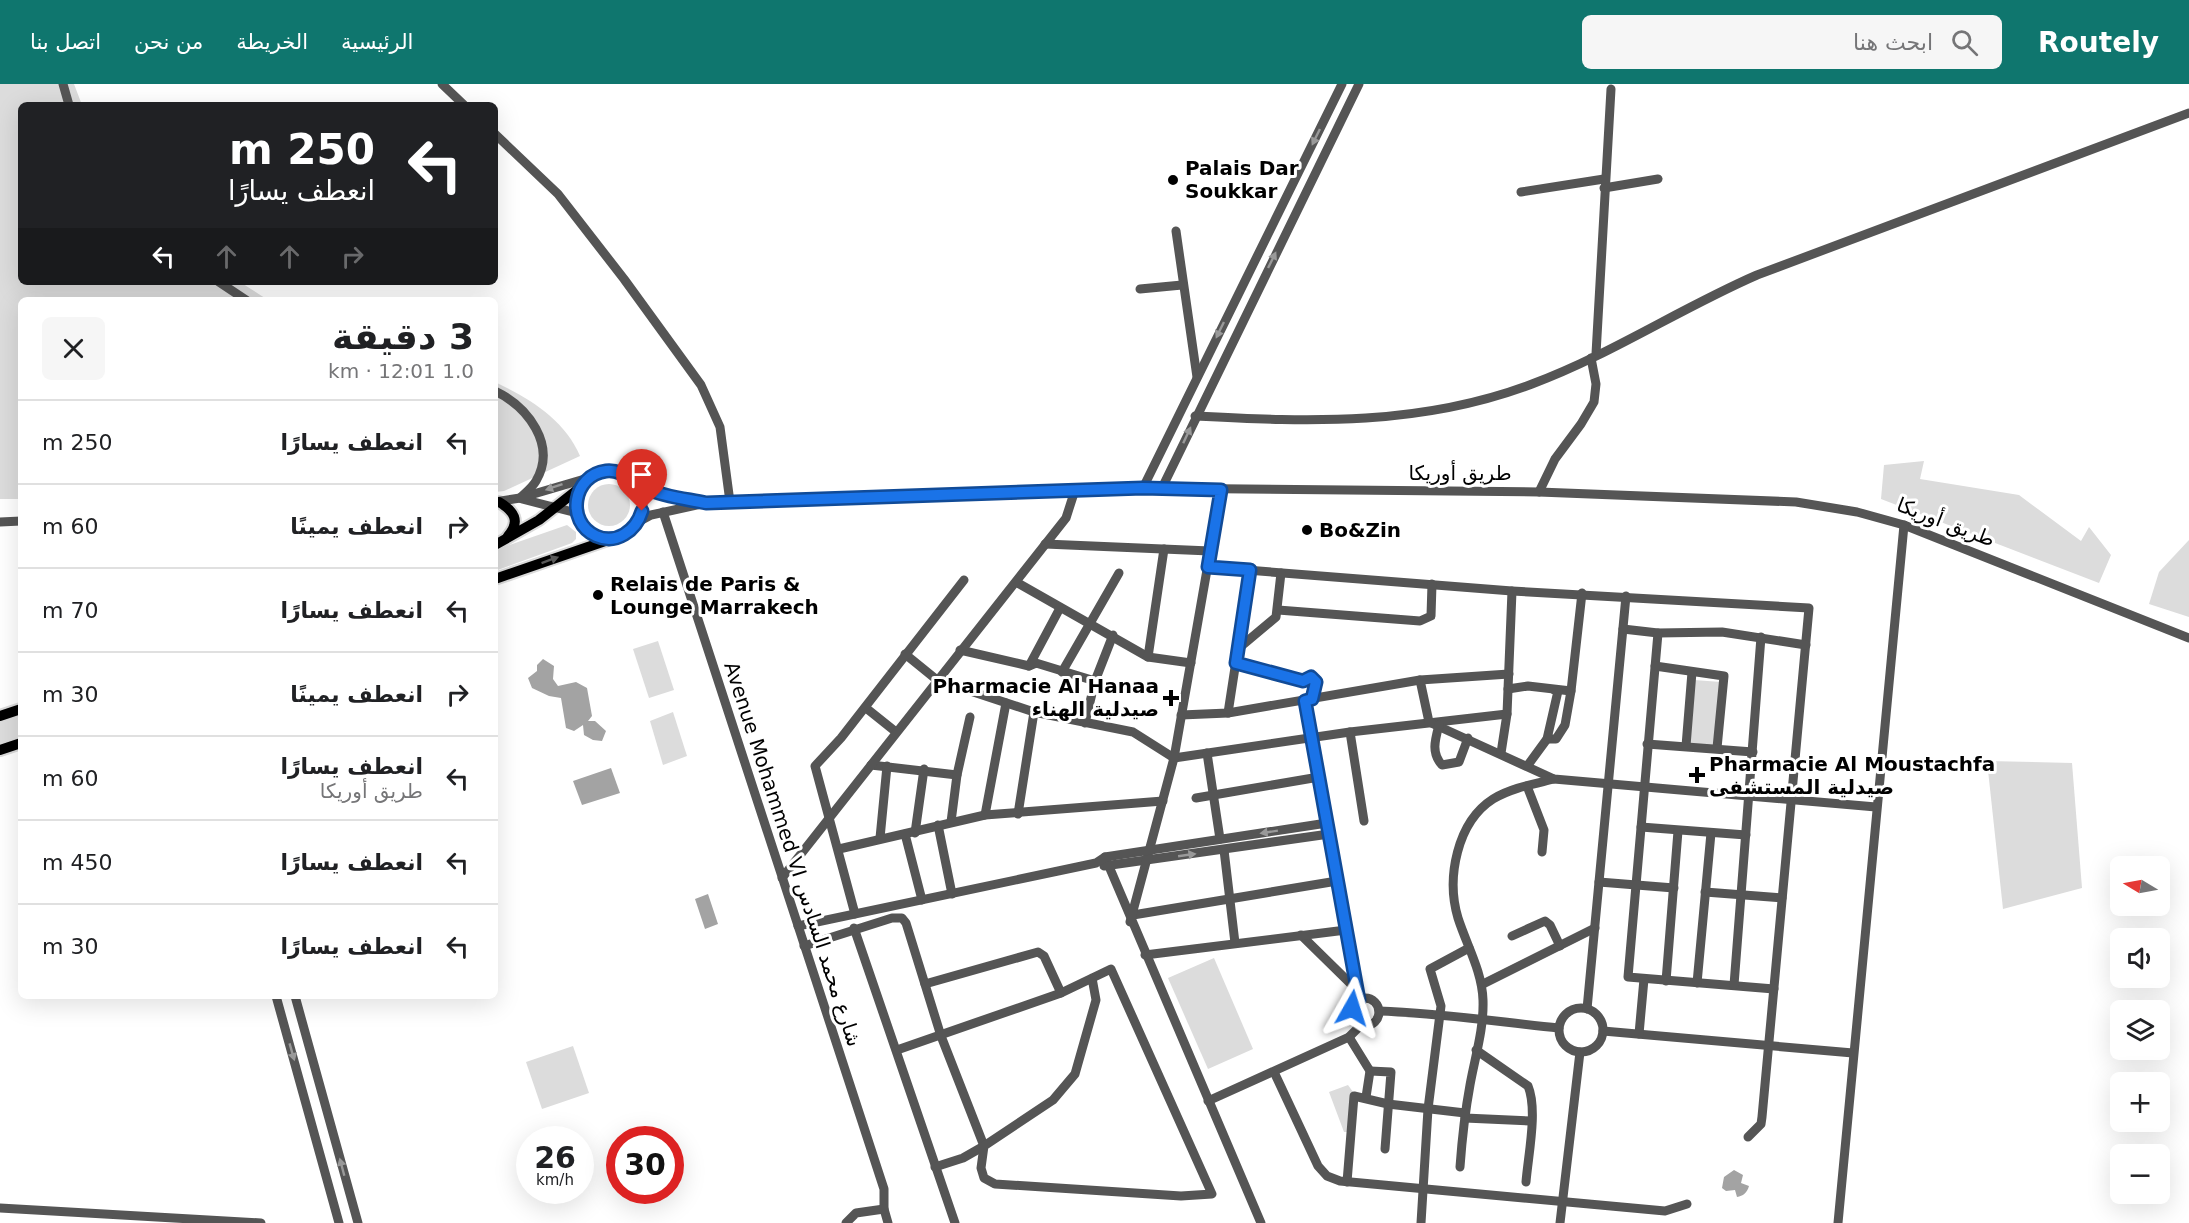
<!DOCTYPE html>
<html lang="ar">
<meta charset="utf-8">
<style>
body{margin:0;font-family:"DejaVu Sans",Cairo,sans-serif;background:#f6f6f6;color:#202124;direction:rtl;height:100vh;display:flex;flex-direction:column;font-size:22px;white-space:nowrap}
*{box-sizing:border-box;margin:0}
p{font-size:20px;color:#757577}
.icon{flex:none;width:33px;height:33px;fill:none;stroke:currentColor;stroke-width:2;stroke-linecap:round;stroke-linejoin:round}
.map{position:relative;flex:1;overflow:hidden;direction:ltr}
.drawer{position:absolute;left:18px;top:213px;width:480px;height:702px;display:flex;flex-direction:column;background:#fff;border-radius:9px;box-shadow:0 6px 24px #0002;direction:rtl}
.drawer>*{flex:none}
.hud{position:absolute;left:18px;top:18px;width:480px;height:183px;border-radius:9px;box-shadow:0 6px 24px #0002;direction:rtl;background:#202124;color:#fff;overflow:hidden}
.needle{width:39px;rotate:280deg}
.tools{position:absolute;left:2110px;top:772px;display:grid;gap:12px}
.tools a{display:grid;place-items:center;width:60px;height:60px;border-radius:9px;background:#fff;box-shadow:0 6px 24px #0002;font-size:30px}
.speed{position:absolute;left:516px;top:1042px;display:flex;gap:12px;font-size:30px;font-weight:700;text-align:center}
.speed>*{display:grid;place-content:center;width:78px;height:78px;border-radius:50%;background:#fff;box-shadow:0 6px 24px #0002;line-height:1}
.speed small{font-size:15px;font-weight:400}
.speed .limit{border:9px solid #d22;background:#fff;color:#111}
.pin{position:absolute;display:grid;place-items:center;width:51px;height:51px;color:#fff;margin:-62px -26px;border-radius:50% 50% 50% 0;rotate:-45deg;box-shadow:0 0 6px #0007}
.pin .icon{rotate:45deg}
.me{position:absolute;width:66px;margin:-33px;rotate:6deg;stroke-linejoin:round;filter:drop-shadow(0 0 4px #0008)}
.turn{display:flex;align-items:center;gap:21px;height:126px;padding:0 24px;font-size:27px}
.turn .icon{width:78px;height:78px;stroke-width:2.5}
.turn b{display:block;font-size:42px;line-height:51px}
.lanes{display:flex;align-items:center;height:57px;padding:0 24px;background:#0003;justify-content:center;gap:30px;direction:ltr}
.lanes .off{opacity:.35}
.round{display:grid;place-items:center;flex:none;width:63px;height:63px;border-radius:9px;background:#f6f6f6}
.head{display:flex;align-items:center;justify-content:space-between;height:102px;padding:0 24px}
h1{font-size:36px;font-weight:600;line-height:45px}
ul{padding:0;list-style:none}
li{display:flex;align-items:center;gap:18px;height:84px;padding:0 24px;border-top:2px solid #e0e0e0}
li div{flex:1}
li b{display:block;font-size:22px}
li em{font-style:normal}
header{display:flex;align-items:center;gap:36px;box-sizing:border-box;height:84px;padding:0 30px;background:#0f766e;color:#fff}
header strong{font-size:28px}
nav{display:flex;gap:33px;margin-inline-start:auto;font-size:21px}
.search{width:420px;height:54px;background:#f6f6f6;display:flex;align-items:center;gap:15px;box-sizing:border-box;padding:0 21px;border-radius:9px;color:#757577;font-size:22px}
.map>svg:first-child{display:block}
.green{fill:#dcdcdc}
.water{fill:#a3a3a3}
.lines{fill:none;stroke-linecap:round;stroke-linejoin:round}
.major-casing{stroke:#dbdbdb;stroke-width:14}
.minor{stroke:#555;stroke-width:9}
.major{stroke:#000;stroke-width:10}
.oneway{fill:#999}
.oneway2{fill:#595959}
.route-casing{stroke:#114b97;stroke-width:15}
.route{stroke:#1a73e8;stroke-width:10}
.poi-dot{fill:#000;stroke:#fff;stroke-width:2}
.labels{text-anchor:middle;stroke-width:6;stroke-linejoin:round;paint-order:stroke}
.poi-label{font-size:20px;font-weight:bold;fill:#000;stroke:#fff;text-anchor:start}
.street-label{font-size:20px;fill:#000;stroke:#fff}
</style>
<header>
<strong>Routely</strong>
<div class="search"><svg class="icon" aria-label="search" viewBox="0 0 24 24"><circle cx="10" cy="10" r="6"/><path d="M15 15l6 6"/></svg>ابحث هنا</div>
<nav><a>الرئيسية</a><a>الخريطة</a><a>من نحن</a><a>اتصل بنا</a></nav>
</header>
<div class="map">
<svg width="2189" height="1139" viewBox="0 0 2189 1139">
<rect width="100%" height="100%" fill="#fff"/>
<g class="green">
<polygon points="0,0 74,0 82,21 21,21 21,198 240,198 268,216 21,216 21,415 0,415"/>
<path d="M495 298C530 315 564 335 580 372L504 407 495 408Z"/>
<polygon points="1924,377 1920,395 2019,411 2081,457 2089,443 2111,471 2099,499 1881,415 1884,381"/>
<circle cx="609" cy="421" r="21"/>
<polygon points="567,441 576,448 576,455 572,459 495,487 495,466"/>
<polygon points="2189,456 2189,533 2149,520 2159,488"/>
<polygon points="658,557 674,606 649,614 633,565"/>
<polygon points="1694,596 1721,598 1715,663 1688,661"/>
<polygon points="673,628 687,672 663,681 650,637"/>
<polygon points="21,632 21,653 0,660 0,639"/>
<polygon points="1987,677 2072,679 2082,804 2003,825"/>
<polygon points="1214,874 1253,965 1208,985 1168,894"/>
<polygon points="573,962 589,1009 542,1025 526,978"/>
<polygon points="1348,1001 1353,1008 1352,1048 1344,1048 1329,1008"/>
</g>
<g class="water">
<polygon points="543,575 554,582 553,595 558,602 576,598 587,604 592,632 588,637 595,637 606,647 602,657 593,656 584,651 583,641 574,647 566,644 561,614 549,612 532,604 528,594 537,587 537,581"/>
<polygon points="611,684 620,709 582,721 573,697"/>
<polygon points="708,810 718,840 705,845 695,815"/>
<path d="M1734 1086 1743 1091 1741 1099 1749 1102C1747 1109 1743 1112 1737 1113L1735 1106 1726 1107 1722 1104 1724 1093Z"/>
</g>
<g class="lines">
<defs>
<g id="major">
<path d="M499 418C514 427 521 437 508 452"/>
<polyline points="495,461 539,436 581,403"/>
<polyline points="495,495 614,454"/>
<polyline points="0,632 21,625"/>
<polyline points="0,666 21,659"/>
</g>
</defs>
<use href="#major" class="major-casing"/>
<g class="minor">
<polyline points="63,0 69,21"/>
<polyline points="442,0 464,21"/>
<polyline points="495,50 558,110 624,195 701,301 720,343 730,418"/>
<polyline points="1604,104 1658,95"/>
<polyline points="1521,108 1604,95"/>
<polyline points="1176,147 1197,293"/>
<polyline points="219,198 246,216"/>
<polyline points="1140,205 1182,201"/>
<polyline points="1596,270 1611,5"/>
<path d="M495 307C528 323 557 361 536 397 532 404 525 409 520 414"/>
<path d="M1195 332C1312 338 1421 342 1532 300 1610 271 1681 224 1757 191L2189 29"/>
<circle cx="609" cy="421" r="34"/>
<polyline points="636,399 664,410 700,418"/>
<polyline points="1143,404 1342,0"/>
<polyline points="1162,404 1359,0"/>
<polyline points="1539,408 1555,375 1581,340 1594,318 1596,300 1591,274"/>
<polyline points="522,415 577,429"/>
<polyline points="495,418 520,414 588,394"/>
<polyline points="663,428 884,1105 884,1125 888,1139"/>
<polyline points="0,438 21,437"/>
<polyline points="638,438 651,431 706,419 1143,404 1539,408 1796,418 1857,428 1904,441 2189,554"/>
<polyline points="1045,460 1210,467"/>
<polyline points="1208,483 1512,507 1809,524 1762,1033 1761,1040 1748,1053"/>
<polyline points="1016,498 1148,573 1191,579"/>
<polyline points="1278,526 1420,537 1431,532 1432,500"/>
<polyline points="1623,545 1658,549 1722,548 1806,561"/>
<polyline points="1658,549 1628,893 1774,905"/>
<polyline points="1239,564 1276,533 1281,489"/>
<polyline points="960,566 1029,582 1036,579 1095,597"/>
<polyline points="905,570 937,596 1034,628 1133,648 1174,674 1350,648 1507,630"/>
<polyline points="1148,573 1164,465"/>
<polyline points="1236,579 1303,597 1311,593 1316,602 1312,615"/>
<polyline points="1029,582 1060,524"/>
<polyline points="1655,582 1724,592 1717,664"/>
<polyline points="1062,588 1119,489"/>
<polyline points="1420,596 1429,638 1554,695 1876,723"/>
<polyline points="1508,605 1528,602 1571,607 1582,509"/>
<polyline points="1305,617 1359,916"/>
<polyline points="866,624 896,648"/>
<polyline points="1228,629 1250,486"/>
<polyline points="1181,631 1228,629 1420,596 1509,590"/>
<polyline points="1085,639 1095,597 1113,551"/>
<path d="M1439 641C1435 656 1431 669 1442 681L1459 678 1468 654"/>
<polyline points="1350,648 1364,737"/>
<polyline points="1547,655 1556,655 1565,641 1571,607"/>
<polyline points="1647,660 1753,668"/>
<polyline points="1686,662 1692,588"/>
<polyline points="1207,669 1220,755"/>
<polyline points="1501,669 1507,630 1512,507"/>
<polyline points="871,681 957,691 951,738"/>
<polyline points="1528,681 1547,655 1558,607 1554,606"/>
<polyline points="957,691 970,633"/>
<polyline points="1527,702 1544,746 1542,768"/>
<polyline points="1196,714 1319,693"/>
<polyline points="1018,730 1034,628"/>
<polyline points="985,731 1006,619"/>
<polyline points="938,741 952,810"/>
<polyline points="1641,743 1746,751"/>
<polyline points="915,749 924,685"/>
<polyline points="905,750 922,816"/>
<polyline points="880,754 887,682"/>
<polyline points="839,765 985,731 1163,717"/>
<polyline points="1224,766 1235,859"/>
<polyline points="1105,773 1261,1139"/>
<polyline points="1104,782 1329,750"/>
<polyline points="782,794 1066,434 1075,406"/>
<polyline points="1599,798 1674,804"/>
<polyline points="1705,808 1782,814"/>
<polyline points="855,830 815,682 841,654 964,496"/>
<polyline points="1133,831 1337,797"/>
<polyline points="1130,838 1174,674 1221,406"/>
<polyline points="798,842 1096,779 1105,773 1327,739"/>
<polyline points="854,844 955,1139"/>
<polyline points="1301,851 1357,906"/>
<polyline points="1512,852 1545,837 1550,841 1560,862"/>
<polyline points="804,862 892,834 902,834 906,839 941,952 984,1062 963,1074 935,1083"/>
<polyline points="1145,871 1346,846"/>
<polyline points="1666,897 1678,747"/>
<polyline points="1697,899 1711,749"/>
<polyline points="925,900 1038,868 1044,872 1061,909"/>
<polyline points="1483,900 1595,844"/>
<polyline points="1734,901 1761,553"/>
<polyline points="276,912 339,1139"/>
<polyline points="295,912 358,1139"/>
<circle cx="1365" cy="928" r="14"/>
<circle cx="1581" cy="946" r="22"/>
<polyline points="1587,925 1626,512"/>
<path d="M1379 927C1440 929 1499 938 1559 944"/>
<polyline points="1603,947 1853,969"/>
<polyline points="1639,950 1644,895"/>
<polyline points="1349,953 1370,987 1366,1013"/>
<polyline points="897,966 1061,909 1111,885 1212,1110 1181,1112 995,1100 984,1094 981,1084 984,1062 1053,1016 1075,990 1096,916 1092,894"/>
<path d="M1476 966 1528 1002C1538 1026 1528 1072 1526 1098"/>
<polyline points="1370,987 1391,988 1385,1065"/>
<polyline points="1274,988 1318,1082 1327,1092 1340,1097 1665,1127 1687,1120"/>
<polyline points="1208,1017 1349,953 1361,941"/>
<polyline points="1465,1034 1531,1037"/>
<path d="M1460 1083C1462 1055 1465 1028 1470 1001 1475 973 1484 945 1483 916 1482 887 1467 862 1458 834 1446 794 1457 738 1493 715 1511 704 1534 700 1554 695"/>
<polyline points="1347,1098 1354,1012 1388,1020 1465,1029"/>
<polyline points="0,1124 261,1139"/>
<polyline points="846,1139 856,1129 884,1125"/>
<polyline points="1421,1139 1428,1025 1441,922 1430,885 1469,864"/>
<polyline points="1560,1139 1580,968"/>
<polyline points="1838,1139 1904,441"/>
</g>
<use href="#major" class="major"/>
</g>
<defs><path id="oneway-solid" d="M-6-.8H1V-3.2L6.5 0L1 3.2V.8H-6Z" transform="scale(1.5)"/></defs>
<g class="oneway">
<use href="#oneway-solid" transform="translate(1316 53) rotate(116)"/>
<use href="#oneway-solid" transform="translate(1272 176) rotate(-64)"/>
<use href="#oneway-solid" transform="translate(1220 246) rotate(116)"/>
<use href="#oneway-solid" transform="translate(1187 351) rotate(-65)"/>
<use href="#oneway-solid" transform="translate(554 403) rotate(161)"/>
<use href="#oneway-solid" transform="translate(1269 748) rotate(171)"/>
<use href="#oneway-solid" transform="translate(1187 771) rotate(-8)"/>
<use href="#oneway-solid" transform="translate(292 968) rotate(74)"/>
<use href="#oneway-solid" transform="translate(342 1083) rotate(-105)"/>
</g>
<use class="oneway2" href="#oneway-solid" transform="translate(550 476) rotate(-20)"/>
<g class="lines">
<defs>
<path id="route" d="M642 427C636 447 616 461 596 452 565 438 573 391 606 387 623 385 632 399 647 405 665 413 687 415 706 419L1143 404 1221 406 1208 483 1250 486 1236 579 1303 597 1311 593 1316 598 1312 615 1305 617 1359 916 1352 924"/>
</defs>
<use href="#route" class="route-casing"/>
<use href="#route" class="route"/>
</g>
<g class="poi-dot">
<circle cx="1173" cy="96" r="6"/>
<circle cx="1307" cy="446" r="6"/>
<circle cx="598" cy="511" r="6"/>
<path d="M1168 605h6v6h6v6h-6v6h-6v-6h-6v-6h6z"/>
<path d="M1694 682h6v6h6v6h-6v6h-6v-6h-6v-6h6z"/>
</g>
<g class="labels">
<g class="poi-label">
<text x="1185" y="91">Palais Dar<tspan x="1185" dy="23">Soukkar</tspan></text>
<text x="1319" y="453">Bo&amp;Zin</text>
<text x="610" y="507">Relais de Paris &amp;<tspan x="610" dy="23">Lounge Marrakech</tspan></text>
<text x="1159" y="609" text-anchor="end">Pharmacie Al Hanaa<tspan x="1159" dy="23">صيدلية الهناء</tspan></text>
<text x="1709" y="687">Pharmacie Al Moustachfa<tspan x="1709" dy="23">صيدلية المستشفى</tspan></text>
</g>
<g class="street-label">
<text x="1460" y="396">طريق أوريكا</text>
<text transform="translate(1946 438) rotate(21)" y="7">طريق أوريكا</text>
<text transform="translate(793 770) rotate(72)" y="7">Avenue Mohammed VI شارع محمد السادس</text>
</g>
</g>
</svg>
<div class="tools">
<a><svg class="needle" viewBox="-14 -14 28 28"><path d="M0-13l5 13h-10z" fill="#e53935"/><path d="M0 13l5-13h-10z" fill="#757577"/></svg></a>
<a><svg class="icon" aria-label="sound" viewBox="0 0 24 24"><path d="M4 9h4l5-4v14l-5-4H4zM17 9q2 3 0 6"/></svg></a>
<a><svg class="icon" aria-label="layers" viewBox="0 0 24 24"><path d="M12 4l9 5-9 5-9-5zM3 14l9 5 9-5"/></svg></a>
<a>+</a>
<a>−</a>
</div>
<div class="speed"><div>26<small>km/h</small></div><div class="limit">30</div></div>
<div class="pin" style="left:642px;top:427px;background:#d93025"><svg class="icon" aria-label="arrive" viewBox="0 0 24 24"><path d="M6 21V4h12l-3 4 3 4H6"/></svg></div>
<svg class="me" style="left:1352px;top:924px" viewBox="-20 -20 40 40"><path d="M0-17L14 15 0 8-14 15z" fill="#1a73e8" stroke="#fff" stroke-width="4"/></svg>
<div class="hud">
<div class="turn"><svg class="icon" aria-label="left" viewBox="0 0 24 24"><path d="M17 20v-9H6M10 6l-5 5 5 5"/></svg><div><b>250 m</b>انعطف يسارًا</div></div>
<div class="lanes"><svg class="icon" aria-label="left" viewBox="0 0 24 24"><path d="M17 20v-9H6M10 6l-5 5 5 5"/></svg><svg class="icon off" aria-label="ahead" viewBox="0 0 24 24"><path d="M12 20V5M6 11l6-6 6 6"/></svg><svg class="icon off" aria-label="ahead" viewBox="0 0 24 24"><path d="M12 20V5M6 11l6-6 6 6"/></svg><svg class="icon off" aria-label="right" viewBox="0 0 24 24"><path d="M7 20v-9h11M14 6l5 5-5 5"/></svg></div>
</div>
<section class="drawer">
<div class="head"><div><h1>3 دقيقة</h1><p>1.0 km · 12:01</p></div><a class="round"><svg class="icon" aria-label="close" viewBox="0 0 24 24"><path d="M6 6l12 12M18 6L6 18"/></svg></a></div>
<ul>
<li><svg class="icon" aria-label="left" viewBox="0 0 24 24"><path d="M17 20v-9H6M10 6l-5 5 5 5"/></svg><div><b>انعطف يسارًا</b></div><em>250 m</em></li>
<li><svg class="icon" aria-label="right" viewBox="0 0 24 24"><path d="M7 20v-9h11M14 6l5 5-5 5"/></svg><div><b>انعطف يمينًا</b></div><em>60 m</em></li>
<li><svg class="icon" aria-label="left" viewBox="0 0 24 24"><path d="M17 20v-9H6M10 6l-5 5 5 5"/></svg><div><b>انعطف يسارًا</b></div><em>70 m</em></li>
<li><svg class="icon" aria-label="right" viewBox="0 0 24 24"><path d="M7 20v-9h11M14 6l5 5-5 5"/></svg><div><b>انعطف يمينًا</b></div><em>30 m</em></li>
<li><svg class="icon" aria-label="left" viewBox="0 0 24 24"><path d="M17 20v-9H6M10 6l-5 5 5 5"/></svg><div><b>انعطف يسارًا</b><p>طريق أوريكا</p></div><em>60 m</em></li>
<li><svg class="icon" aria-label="left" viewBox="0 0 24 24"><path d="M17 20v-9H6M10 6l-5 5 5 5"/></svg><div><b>انعطف يسارًا</b></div><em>450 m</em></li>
<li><svg class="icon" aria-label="left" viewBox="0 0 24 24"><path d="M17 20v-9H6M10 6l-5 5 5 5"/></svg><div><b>انعطف يسارًا</b></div><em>30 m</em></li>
</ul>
</section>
</div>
